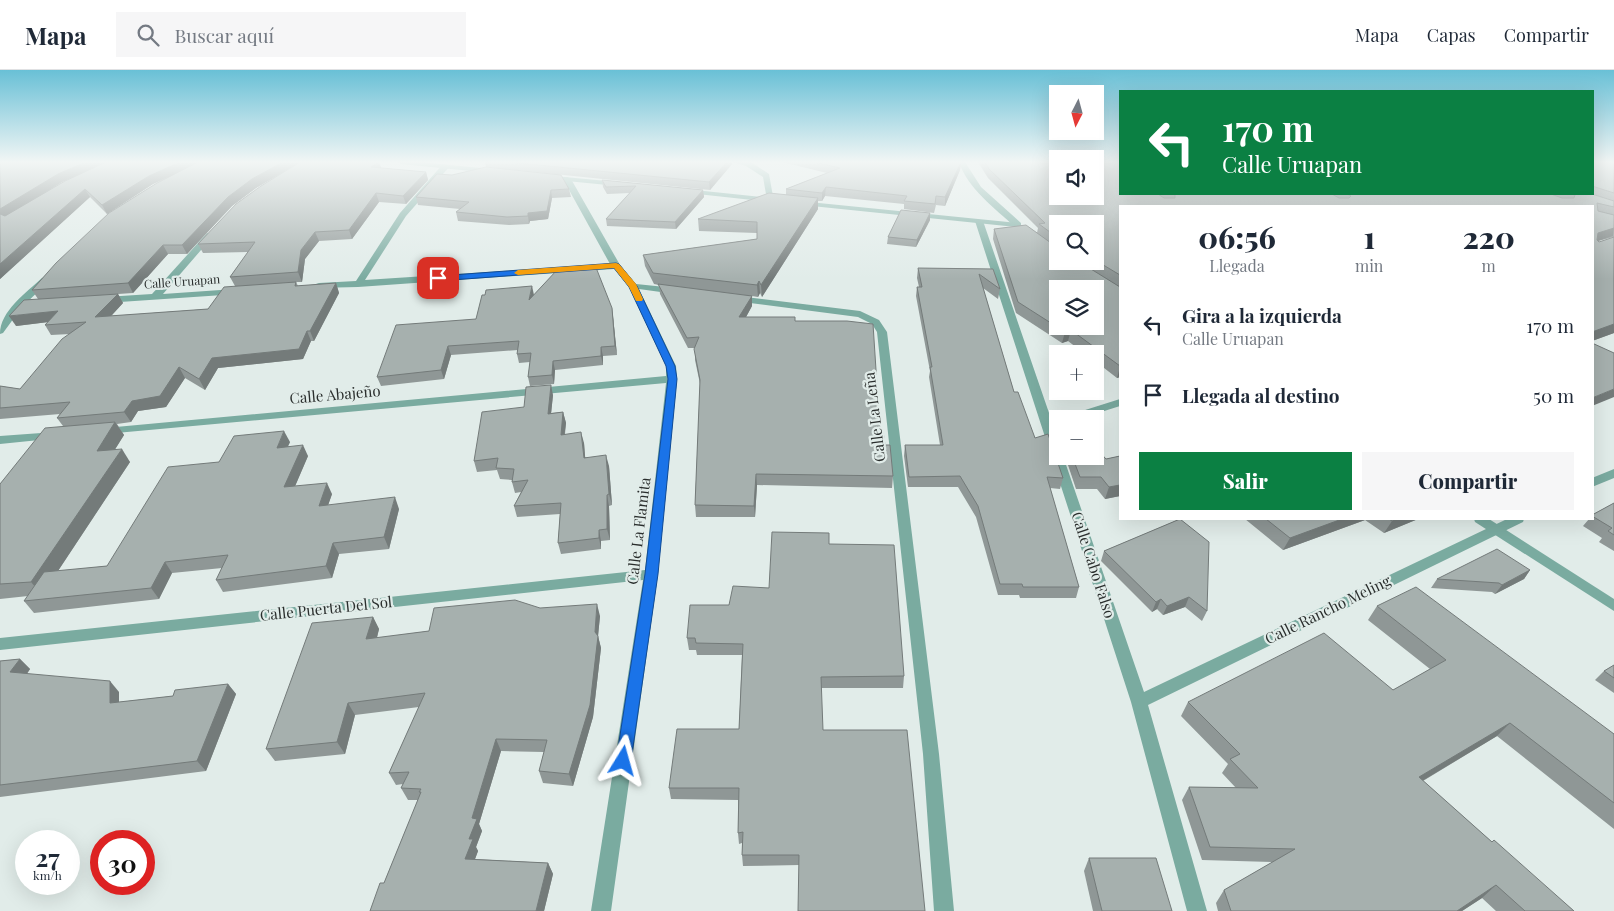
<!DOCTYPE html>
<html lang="es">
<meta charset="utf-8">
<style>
body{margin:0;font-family:"Playfair Display",serif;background:#f6f6f7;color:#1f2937;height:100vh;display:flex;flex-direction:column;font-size:19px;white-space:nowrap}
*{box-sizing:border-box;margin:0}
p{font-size:16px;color:#747a83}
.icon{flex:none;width:28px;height:28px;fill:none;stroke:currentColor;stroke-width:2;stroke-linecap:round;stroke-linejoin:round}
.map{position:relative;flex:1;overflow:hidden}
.sheet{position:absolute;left:1119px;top:135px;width:475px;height:315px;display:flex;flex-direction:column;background:#fff;border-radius:0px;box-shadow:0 5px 20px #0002}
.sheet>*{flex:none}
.guide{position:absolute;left:1119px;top:20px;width:475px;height:105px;border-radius:0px;box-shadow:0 5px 20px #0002;background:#0b8043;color:#fff;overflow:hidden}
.needle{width:32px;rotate:186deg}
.tools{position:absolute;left:1049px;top:15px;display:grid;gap:10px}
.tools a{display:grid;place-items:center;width:55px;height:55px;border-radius:0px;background:#fff;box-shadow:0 5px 20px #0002;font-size:25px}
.speed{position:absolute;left:15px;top:760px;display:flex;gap:10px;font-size:25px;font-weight:700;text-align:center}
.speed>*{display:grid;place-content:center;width:65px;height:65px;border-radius:50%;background:#fff;box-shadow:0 5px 20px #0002;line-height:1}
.speed small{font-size:12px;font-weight:400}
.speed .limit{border:8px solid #d22;background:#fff;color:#111}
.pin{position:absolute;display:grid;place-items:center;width:42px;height:42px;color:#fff;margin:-21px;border-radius:10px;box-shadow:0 2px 8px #0006}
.me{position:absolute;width:55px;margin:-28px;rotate:8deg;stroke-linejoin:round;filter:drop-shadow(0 0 4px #0008)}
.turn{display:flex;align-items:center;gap:18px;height:105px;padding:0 20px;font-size:22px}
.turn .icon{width:65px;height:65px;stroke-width:2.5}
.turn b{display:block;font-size:35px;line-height:42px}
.eta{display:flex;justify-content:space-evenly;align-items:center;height:85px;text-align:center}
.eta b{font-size:30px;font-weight:800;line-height:35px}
.action{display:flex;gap:10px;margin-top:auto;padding:10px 20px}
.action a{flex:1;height:58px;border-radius:0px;background:#0b8043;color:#fff;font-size:20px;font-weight:800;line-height:58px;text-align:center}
.action a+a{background:#f6f6f7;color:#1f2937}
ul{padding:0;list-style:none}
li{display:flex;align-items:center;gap:15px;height:70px;padding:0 20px}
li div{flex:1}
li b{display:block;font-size:19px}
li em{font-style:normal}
header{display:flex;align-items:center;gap:30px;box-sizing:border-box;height:70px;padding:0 25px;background:#fff;border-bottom:1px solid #e0e1e3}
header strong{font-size:24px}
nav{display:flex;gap:28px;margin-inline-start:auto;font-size:18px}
.search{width:350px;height:45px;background:#f6f6f7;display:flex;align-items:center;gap:12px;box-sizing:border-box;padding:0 18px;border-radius:0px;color:#747a83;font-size:19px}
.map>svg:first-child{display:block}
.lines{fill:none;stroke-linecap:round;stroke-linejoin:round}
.minor{fill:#7aaba0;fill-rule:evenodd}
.tertiary{fill:#7aaba0;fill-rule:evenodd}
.wall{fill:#8f9796;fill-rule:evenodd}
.shaded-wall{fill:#747b7a}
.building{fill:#a6b0ae;stroke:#747b7a;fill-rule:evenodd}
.route{fill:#1a73e8;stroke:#114b97}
.slow{fill:#f59e0b}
.labels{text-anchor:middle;stroke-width:4.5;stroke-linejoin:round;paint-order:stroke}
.far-street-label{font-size:12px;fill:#2a2e2d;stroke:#e1ece9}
.street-label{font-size:15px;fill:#2a2e2d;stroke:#e1ece9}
</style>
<header>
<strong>Mapa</strong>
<div class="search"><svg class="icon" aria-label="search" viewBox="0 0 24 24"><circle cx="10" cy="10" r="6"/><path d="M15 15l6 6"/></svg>Buscar aquí</div>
<nav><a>Mapa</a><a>Capas</a><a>Compartir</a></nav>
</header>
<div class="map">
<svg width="1614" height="841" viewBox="0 0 1614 841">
<rect width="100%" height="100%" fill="#e1ece9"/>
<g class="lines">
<g class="minor">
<polygon points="733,92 751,92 769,104 774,132 767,130 763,107 746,96"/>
<path d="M959 92H965L981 117 1021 153V157H1015C995 138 968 119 959 92Z"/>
<polygon points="443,94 450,96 406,146 365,210 610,194 563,109 567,107 571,109 620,195 636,214 675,218 680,221 675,224 639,219 676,296 677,309 658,504 611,841 591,841 643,510 0,580 0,568 645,500 666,313 105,364 99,361 105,358 666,306 666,296 629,217 614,199 358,217 316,218 316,214 319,213 356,211 400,143"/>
<polygon points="976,149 983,151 1058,369 1058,386 1063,386 1144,622 1507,449 1524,449 1523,452 1148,635 1207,841 1187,841 1131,632 975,151"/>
<polygon points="207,163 214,165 163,224 235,219 240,222 238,224 105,233 100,230 105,227 152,224"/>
<path d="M45 207 50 210 48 212 22 237 3 263 0 264C0 241 26 223 42 208Z"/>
<polygon points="737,226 860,241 879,250 887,262 939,684 954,841 934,841 923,684 877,262 872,254 858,247 734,231 732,229"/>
<polygon points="1120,329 1120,336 1079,349 1062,349 1063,347"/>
<polygon points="55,362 61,366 59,368 0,374 0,366"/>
<polygon points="1614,399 1614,408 1592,417 1592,408"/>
</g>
<g class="tertiary">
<polygon points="398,92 419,92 491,99 495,101 491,103 401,94"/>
<polygon points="543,105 618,112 622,114 618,116 546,109 542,107"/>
<polygon points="685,119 772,128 776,130 772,132 688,123 684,121"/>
<polygon points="799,131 1018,153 1058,181 1058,188 1016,157 802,135 799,135"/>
<polygon points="1474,449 1489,449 1614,529 1614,541 1475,452"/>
</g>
</g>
<g class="wall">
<path d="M0 92H379L381 98 426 102 428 110 406 134 379 132 352 169 319 171 305 189 302 212H296L298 216 336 213 339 223 314 271H311L303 289 218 298 205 320 185 308 166 337 138 341 131 352 117 354 124 365 115 379 130 392 58 501 107 496 219 392 290 372 288 376 308 386 295 416 332 424 328 435 399 439 389 479 339 484 332 508 223 522 216 510 222 498 172 503 159 529 34 543 24 531 28 526 0 529V414L63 356 57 348 60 344 0 349V316L20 319 70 264 51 265 45 255 48 252 16 256 38 229 32 220 168 107 153 114 107 144 90 127 0 209ZM289 98 198 174 203 183 248 182 230 207 235 216 208 239 111 246 123 233 118 224 133 223 168 184H187L232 136 256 118ZM71 108 45 123 62 112Z"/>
<polygon points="485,92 732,92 732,94 710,120 486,97"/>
<polygon points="782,92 961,92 960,100 945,136 936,135 934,143 904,139 904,134 825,126 822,131 818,131 818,139 762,227 760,223 758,227 752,226 752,236 746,247 795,251 880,361 893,406 892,418 757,415 755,447 696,447 695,435 700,314 695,290 695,278 688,278 660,224 659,215 654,214 645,196 643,185 757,169 757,163 699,161 698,149 786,125 786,119 827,103"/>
<path d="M978 92H1058L1120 124H1592V92H1614V167L1598 171 1599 172 1614 167V263L1592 271V136H1120V307L1117 308 1095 291V284H1085L1068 271 1062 273 1016 243 993 169 994 159 1037 163 1038 158 988 108ZM1058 154H1095V191H1058Z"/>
<polygon points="602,110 703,120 704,127 676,159 607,156 606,149 630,123 607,124 603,117"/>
<polygon points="569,119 571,127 552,128 548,149 530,151 529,154 509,155 458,151 456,142 460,139 418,135 416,127"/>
<polygon points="930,143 930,150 916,177 887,174 888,167"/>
<polygon points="918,198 993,199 1000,219 998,229 983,218 1014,322 1035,368 1063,408 1060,419 1050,418 1079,517 1076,528 1020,528 1019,525 998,525 976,447 958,417 908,417 904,386 905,375 940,375 929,307 930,301 916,226 917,217 919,217 917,208"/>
<polygon points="534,225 534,226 612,238 617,285 603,286 603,295 555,300 554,314 530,316 528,307 530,292 519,293 517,284 518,280 451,285 444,309 381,316 377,307 476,249"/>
<polygon points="553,325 551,343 563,342 566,353 565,364 584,373 585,387 609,396 612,435 609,436 610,470 601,471 601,479 561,484 558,473 560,444 517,447 514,436 521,422 515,423 512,412 512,410 500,409 497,400 477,402 474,391 524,337"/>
<polygon points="1065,386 1095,386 1106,389 1120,386 1120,426 1105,429 1097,419 1076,419"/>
<polygon points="1614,433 1614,481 1599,472 1602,468 1583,456 1589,449 1592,449 1592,445"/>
<polygon points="1180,449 1207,541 1202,551 1185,537 1163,545 1157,539 1152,542 1101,491 1104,481"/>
<polygon points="1245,449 1418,449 1384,463 1365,450 1283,480"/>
<polygon points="829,474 904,606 903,618 821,618 799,795 743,796 742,785 742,773 739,774 738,763 738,730 671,729 669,718 739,659 742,585 697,585 696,580 689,580 687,568 729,535 769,518"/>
<polygon points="1530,500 1524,509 1495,524 1492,522 1431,518 1437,509"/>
<polygon points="1377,536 1614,664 1614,759 1497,666 1423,711 1492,772 1574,841 1496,841 1482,828 1462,841 1218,841 1216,833 1224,820 1273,792 1202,790 1182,730 1189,717 1236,718 1222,703 1228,694 1181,646 1188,632 1393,620 1430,599 1368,550"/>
<polygon points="540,538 600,546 598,566 601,578 593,647 573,716 543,713 539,701 544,682 501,681 479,754 482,761 476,777 478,781 475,789 548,793 553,804 544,841 370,841 384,813 418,730 408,730 401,718 403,714 396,715 389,703 419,637 355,645 345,684 275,691 266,679 373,547 379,559 377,568 429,561"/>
<polygon points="20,589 30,599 27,604 119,622 119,632 173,626 228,614 236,624 206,701 0,727 0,591"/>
<polygon points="1614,595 1614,623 1595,610 1604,601"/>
<polygon points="1089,788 1172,841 1093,841 1084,801"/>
</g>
<g class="shaded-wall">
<polygon points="86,92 109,92 62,112 2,149 0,150 0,139 58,104"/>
<polygon points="180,92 201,92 153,114 107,144 102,135 149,106"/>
<polygon points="283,92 301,92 256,118 232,136 187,184 182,175 228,127 252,109"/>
<polygon points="379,92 382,100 371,97"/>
<polygon points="727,92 732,92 732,94 710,120 709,112"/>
<polygon points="961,92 960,100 945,136 945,127"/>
<polygon points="426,102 428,110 406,134 403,126"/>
<polygon points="826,117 825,126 822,131 822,123"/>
<polygon points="85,119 90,127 0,209 0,194"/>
<polygon points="551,120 552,128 548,149 530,151 529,154 528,146 528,143"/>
<polygon points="703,120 704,127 676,159 675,152"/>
<polygon points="376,123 379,132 352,169 349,160"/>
<polygon points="818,128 818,139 762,227 761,215"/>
<polygon points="930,143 930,150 916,177 917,170"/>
<polygon points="1614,158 1613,166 1592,173 1598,163"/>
<polygon points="315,162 319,171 305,189 302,212 298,202 301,180"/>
<polygon points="163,175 168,184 133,223 128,213"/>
<polygon points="759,211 760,223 758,227 757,215"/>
<polygon points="336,213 339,223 314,271 310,261"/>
<polygon points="532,216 534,225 531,239 529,230"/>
<polygon points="118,224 123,233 101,257 95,247"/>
<polygon points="752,226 752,236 740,258 739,247"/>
<polygon points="612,238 613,246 617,285 615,276"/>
<polygon points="58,241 65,250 16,256 9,246"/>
<polygon points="1614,254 1614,263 1592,271 1592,262"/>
<polygon points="1071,260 1068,271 1062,273 1065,262"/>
<polygon points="307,261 311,271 303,289 218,298 205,320 199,309 212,288"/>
<polygon points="448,276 451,285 444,309 441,300"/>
<polygon points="601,277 603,286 603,295 601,286"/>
<polygon points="553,291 555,300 554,314 552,305"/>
<polygon points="179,297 185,308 166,337 138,341 131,352 124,342 132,331"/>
<polygon points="1120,297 1120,307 1117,308"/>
<polygon points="551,315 553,325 550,354 548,344"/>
<polygon points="1614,319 1614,327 1592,336 1592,328"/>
<polygon points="563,342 566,353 563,376 561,365"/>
<polygon points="115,352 124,365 106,394 97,381"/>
<polygon points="284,361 290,372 282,389 277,378"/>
<polygon points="581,362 584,373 586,398 584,388"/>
<polygon points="303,375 308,386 290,428 284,417"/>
<polygon points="122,379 130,392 42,525 31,512"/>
<polygon points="606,385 609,396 612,435 609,424"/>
<polygon points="756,404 757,415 755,447 754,436"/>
<polygon points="327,413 332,424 324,447 319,436"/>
<polygon points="1120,415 1120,426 1105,429 1109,417"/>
<polygon points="607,425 609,436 610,470 607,459"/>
<polygon points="395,427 399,439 389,479 384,467"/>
<polygon points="1342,449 1366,449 1365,450 1283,480 1290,468"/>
<polygon points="1397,449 1418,449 1384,463 1392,451"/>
<polygon points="599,460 601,471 601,479 599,468"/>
<polygon points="333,473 339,484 332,508 326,496"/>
<polygon points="165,492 172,503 159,529 151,518"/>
<polygon points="1530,500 1524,509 1495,524 1502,515"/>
<polygon points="1189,527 1185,537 1163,545 1167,536"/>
<polygon points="1161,529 1157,539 1152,542 1156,532"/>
<polygon points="597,534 600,546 598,566 601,578 593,647 573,716 569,704 595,562"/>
<polygon points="373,547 379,559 373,582 366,569"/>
<polygon points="20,589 30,599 20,613 10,602"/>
<polygon points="110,611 119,622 119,644 110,633"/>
<polygon points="228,614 236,624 206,701 197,691"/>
<polygon points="348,633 355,645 345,684 337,672"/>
<polygon points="1510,653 1497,666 1407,720 1419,707"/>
<polygon points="496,669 501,681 479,754 482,761 476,777 478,781 471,800 465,789 469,769 472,748"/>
<polygon points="548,793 553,804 544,841 536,841"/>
<polygon points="1496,815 1482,828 1462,841 1457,841"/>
</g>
<g class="building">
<polygon points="0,92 86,92 58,104 0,139"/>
<polygon points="106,92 180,92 149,106 102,135 85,119 0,194 0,144 5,146 65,111"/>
<polygon points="198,92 283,92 252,109 228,127 182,175 163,175 128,213 32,220 56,193 109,143 157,113"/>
<polygon points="300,92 379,92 371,97 426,102 403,126 376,123 349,160 315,162 301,180 298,202 230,207 255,172 198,174 236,134 261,116"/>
<polygon points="508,92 727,92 709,112"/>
<polygon points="814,92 961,92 945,127 936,126 935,134 904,131 907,126 826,117 822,123 786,119 840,98"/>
<polygon points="985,92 1058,92 1058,126 1095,126 1095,92 1120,92 1120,124 1158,124 1164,128 1175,128 1175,125 1173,124 1332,124 1339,128 1349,128 1351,126 1347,124 1551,124 1562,128 1574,128 1575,125 1571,124 1592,124 1614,131 1614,137 1597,133 1598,141 1614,145 1614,158 1598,163 1597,170 1599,172 1614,167 1614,254 1592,262 1592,136 1120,136 1120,205 1095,190 1095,154 1058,154 1058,168 1039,154 1045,153 989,99"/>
<polygon points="1592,92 1614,92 1614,123 1592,116"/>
<polygon points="486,97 561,105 569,119 551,120 547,141 528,143 528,146 507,147 456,142 469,132 416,127 437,104 452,105"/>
<polygon points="602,110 703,120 675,152 606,149 636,116 606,117"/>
<polygon points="769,123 818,128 761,215 759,211 757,215 653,203 643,185 757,169 757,152 698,149"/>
<polygon points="901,140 930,143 917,170 888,167"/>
<path d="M1026 155 1058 178V191H1078L1120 217V296L1071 260 1065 262 1018 232 994 159ZM1058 219H1095V256H1058Z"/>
<polygon points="595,195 612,238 615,276 601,277 601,286 553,291 552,305 528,307 531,283 517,284 519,271 448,276 441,300 377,307 396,255 476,249 482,225 485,225 486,220 532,216 529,230 557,200"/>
<polygon points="918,198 993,199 1000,219 979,204 1014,322 1018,322 1035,368 1048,364 1063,408 1047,407 1079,517 1023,517 1022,514 1000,514 978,436 960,406 909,407 905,375 943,375 930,297 932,297 917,217 922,217"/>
<polygon points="296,212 295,216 336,213 310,261 307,261 299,279 212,288 199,309 179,297 160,326 132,331 124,342 57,348 70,332 0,338 0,316 20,319 62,269 86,252 45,255 58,241 9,246 24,230 118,224 95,247 208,239 224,217"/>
<polygon points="658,214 752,226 739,247 795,247 795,251 847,251 873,254 880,361 883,361 885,375 890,375 893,406 756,404 754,436 695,435 700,310 694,279 699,267 687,268"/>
<polygon points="1592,273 1614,283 1614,319 1592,328"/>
<polygon points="551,315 548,344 563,342 561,365 581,362 584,388 606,385 609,424 607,425 607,459 599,460 599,468 558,473 561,433 514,436 528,410 512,412 514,399 496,398 498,388 474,391 482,342 524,337 526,317"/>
<polygon points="115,352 97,381 122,379 31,512 0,514 0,414 45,358"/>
<polygon points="284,361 277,378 303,375 284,417 327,413 319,436 395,427 384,467 333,473 326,496 216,510 228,485 165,492 151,518 24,531 44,502 107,496 168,397 219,392 234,366"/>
<polygon points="1095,377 1106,389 1120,386 1120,415 1109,417 1101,407 1080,407 1072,386 1095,386"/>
<polygon points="1614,433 1614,465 1608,461 1612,458 1592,446 1592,445"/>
<polygon points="1180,449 1209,472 1207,541 1189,527 1167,536 1161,529 1156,532 1104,481"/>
<polygon points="1266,449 1342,449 1290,468"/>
<polygon points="1389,449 1397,449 1392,451"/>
<polygon points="772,462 829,463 829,474 894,475 904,606 821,607 823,660 907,660 925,841 798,841 799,785 742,785 743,762 738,763 739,718 669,718 677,659 739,659 743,574 696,573 695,568 687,568 690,535 729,535 733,516 769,518"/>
<polygon points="1497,479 1530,500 1502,515 1499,513 1437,509"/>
<polygon points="1416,517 1614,664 1614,733 1510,653 1419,707 1492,772 1494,770 1574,841 1525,841 1496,815 1457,841 1231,841 1224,820 1295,779 1210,777 1189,717 1258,718 1230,689 1240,684 1188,632 1324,563 1393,620 1446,590 1377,536"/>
<polygon points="515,530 540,538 597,534 595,562 598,566 590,635 569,704 539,701 547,670 496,669 472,748 477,749 469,769 473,769 465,789 548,793 536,841 370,841 380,813 384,813 421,722 419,722 421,719 401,718 409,702 389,703 425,623 348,633 337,672 266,679 312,553 373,547 366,569 429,561 434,538"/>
<polygon points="20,589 10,602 110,611 110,633 173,626 175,620 228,614 197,691 0,715 0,591"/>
<polygon points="1614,595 1614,608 1604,601"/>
<polygon points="1089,788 1156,788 1172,841 1102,841"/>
</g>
<linearGradient id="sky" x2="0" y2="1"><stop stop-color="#69c0d6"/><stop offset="0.44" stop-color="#f2f6f5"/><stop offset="1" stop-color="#f2f6f5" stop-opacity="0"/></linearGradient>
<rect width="1614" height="209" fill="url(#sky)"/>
<polygon class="route" points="616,193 619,194 637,216 675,296 677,309 658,504 631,691 629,696 623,698 618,696 616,691 645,504 668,309 666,296 629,217 614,198 438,211 434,208 438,206"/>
<polygon class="slow" points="616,193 619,194 636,214 643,229 642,231 636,231 629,217 614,198 518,205 514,203 518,200"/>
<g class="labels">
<g class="far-street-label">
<text transform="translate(182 212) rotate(-4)" y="4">Calle Uruapan</text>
</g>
<g class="street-label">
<text transform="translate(335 325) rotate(-5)" y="5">Calle Abajeño</text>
<text transform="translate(875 347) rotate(-97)" y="5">Calle La Leña</text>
<text transform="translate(639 461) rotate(-83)" y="5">Calle La Flamita</text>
<text transform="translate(1093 495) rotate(72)" y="5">Calle Cabo Falso</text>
<text transform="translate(326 539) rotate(-6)" y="5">Calle Puerta Del Sol</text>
<text transform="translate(1328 540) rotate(-26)" y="5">Calle Rancho Meling</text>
</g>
</g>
</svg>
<div class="tools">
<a><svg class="needle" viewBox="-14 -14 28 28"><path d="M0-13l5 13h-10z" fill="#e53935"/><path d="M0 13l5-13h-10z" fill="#747a83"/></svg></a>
<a><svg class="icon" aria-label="sound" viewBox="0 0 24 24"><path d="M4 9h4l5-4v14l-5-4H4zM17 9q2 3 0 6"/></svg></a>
<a><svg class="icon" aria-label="search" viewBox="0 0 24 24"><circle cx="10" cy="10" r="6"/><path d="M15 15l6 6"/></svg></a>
<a><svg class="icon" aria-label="layers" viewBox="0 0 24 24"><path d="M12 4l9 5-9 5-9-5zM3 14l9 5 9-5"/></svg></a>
<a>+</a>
<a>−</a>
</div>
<div class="speed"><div>27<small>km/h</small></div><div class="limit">30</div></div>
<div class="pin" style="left:438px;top:208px;background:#d93025"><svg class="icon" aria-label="arrive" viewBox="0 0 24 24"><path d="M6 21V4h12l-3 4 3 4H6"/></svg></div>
<svg class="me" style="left:623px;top:691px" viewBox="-20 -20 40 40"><path d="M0-17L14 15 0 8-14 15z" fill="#1a73e8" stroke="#fff" stroke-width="4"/></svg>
<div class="guide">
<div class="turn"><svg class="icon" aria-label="left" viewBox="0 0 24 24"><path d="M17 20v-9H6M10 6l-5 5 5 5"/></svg><div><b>170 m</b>Calle Uruapan</div></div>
</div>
<section class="sheet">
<div class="eta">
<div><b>06:56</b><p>Llegada</p></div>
<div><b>1</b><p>min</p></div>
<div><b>220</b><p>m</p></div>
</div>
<ul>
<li><svg class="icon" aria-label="left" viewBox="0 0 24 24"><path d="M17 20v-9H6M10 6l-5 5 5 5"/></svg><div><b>Gira a la izquierda</b><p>Calle Uruapan</p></div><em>170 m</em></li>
<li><svg class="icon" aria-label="arrive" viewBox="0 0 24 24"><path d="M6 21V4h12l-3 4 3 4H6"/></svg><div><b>Llegada al destino</b></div><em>50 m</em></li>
</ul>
<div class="action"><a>Salir</a><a>Compartir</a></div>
</section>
</div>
